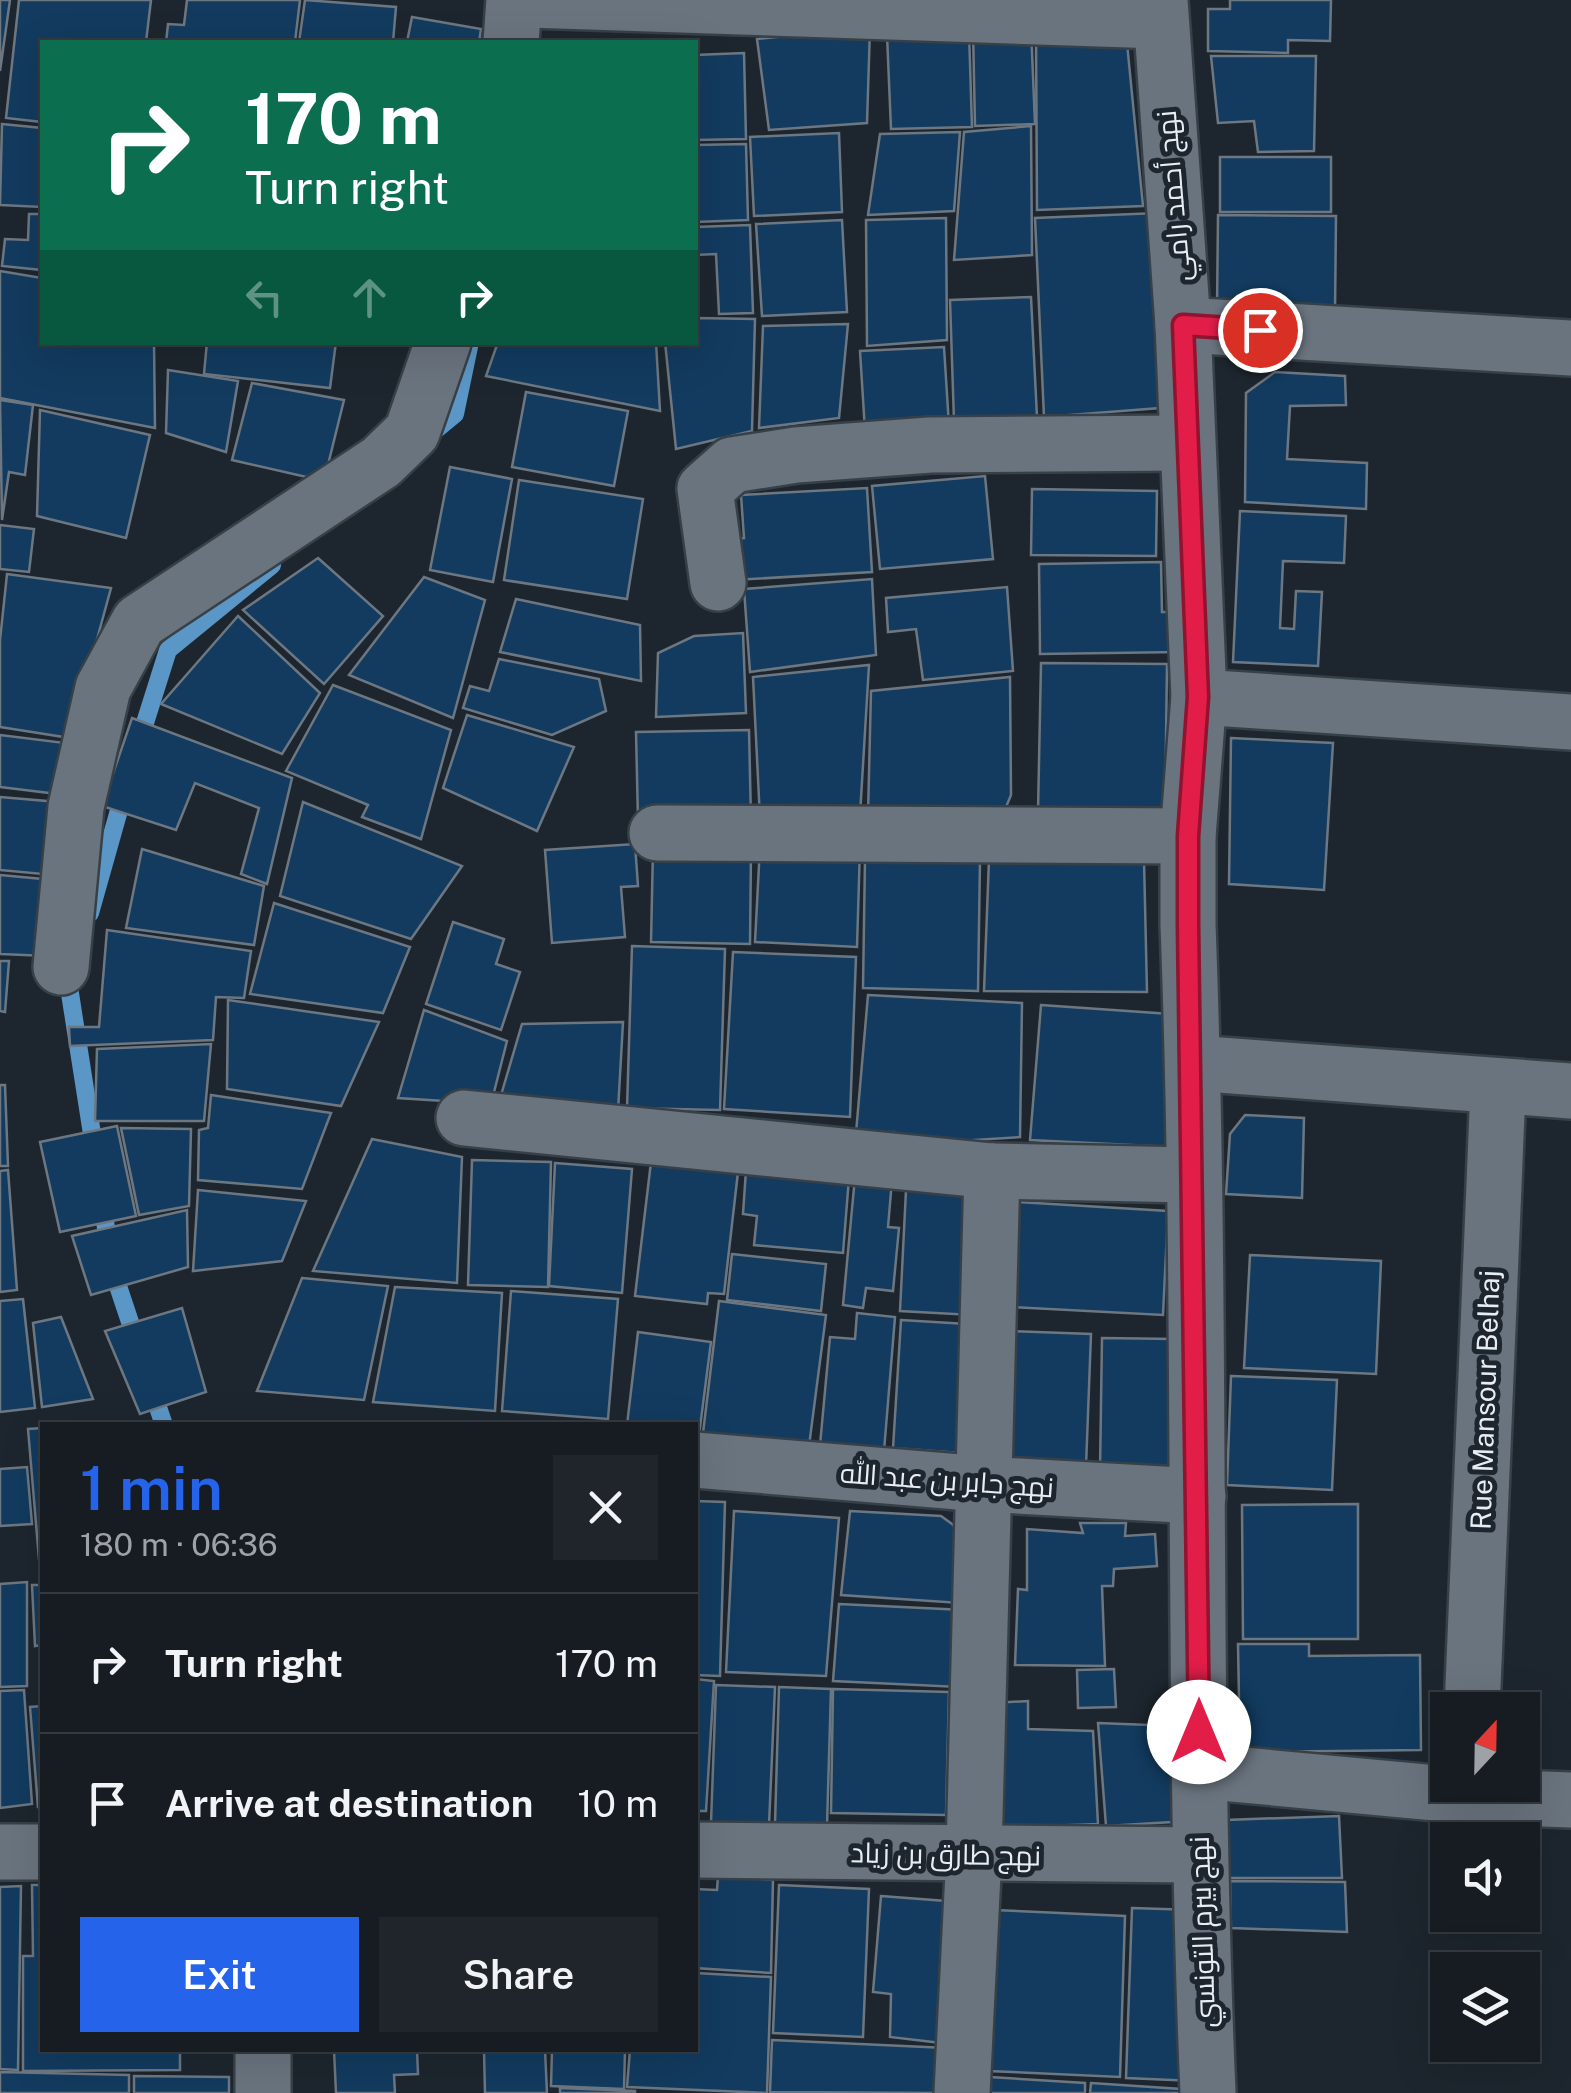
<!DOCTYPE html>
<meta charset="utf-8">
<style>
body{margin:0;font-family:"Public Sans",Cairo,sans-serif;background:#1f252a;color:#f1f3f6;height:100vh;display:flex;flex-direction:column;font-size:38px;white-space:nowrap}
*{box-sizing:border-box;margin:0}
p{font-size:32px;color:#9ea1a5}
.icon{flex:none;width:55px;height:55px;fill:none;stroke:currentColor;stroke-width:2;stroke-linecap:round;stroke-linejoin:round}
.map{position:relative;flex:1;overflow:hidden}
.sheet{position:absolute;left:40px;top:1422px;width:658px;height:630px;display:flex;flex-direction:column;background:#161c22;border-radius:0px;box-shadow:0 10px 40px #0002,0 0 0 2px #353a40}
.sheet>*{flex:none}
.hud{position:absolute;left:40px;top:40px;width:658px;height:305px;border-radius:0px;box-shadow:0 10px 40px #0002,0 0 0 2px #353a40;background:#0b6e4f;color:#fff;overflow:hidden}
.needle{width:65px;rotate:22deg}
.fabs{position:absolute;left:1430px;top:1692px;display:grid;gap:20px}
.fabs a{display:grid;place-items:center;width:110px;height:110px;border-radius:0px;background:#161c22;box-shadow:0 10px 40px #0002,0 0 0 2px #353a40;font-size:50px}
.pin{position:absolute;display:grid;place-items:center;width:85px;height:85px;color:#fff;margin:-42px;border:5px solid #fff;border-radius:50%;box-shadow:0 2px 10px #0007}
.me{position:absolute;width:110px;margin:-55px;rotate:0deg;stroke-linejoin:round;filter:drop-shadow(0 0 8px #0008)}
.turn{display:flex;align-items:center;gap:35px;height:210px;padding:0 40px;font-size:45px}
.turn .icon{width:130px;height:130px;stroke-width:2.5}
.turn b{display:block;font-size:70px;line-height:85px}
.lanes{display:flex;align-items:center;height:95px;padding:0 40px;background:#0003;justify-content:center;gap:50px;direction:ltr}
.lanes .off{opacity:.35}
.round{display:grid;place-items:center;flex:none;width:105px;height:105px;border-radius:0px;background:#1f252a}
.summary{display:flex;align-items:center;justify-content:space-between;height:170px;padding:0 40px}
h1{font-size:60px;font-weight:600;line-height:75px;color:#2563eb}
.action{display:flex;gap:20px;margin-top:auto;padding:20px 40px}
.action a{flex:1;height:115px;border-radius:0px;background:#2563eb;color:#fff;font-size:40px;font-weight:600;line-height:115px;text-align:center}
.action a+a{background:#1f252a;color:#f1f3f6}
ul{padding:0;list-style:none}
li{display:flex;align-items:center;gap:30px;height:140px;padding:0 40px;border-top:2px solid #353a40}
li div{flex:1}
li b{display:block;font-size:38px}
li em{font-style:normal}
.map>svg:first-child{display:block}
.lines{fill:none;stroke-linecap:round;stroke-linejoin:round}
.stream{stroke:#5a96c6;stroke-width:18}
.building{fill:#123b5f;stroke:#6d7782;stroke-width:2.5}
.street-casing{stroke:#384047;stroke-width:60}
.street{stroke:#6a747f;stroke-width:55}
.route-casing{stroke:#92132f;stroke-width:25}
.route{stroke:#e11d48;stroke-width:18}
.labels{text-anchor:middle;stroke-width:10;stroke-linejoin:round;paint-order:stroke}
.street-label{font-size:28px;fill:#e7edf3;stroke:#1d262e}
</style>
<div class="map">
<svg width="1571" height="2093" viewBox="0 0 1571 2093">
<rect width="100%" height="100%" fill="#1d262e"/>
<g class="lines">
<g class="stream">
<polyline points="427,437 455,414 470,342"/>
<polyline points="138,745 168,650 272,565"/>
<polyline points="90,913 125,789"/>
<polyline points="74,972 69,987 95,1153"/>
<polyline points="102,1199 111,1265 137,1343"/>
<polyline points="151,1387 164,1425"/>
</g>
</g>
<g class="building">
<polygon points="0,0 10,0 0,71"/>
<polygon points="19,0 151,0 146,42 42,42 42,122 6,118"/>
<polygon points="187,0 300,0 295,42 166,42 168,24 184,25"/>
<polygon points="305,0 396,7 393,42 299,42"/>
<polygon points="1230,0 1331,0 1330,41 1288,40 1288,53 1208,51 1208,9 1230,9"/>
<polygon points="412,17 481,29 479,42 407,42"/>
<polygon points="870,28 867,123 769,130 757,39"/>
<polygon points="1031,28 1035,124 975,126 973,30"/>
<polygon points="969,32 972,127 891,129 887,35"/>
<polygon points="1126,33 1143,206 1037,210 1036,34"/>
<polygon points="744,53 746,139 695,140 695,55"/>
<polygon points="1211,56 1316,56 1314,151 1258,152 1254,121 1218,123"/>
<polygon points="2,124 42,128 42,207 0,205"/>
<polygon points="1031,126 1032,255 954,260 964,132"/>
<polygon points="960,132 954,211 868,215 880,134"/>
<polygon points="839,133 842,212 754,216 750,137"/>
<polygon points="746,144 748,220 695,222 695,145"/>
<rect x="1220" y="157" width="111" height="55"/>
<polygon points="1158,213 1160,408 1044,417 1035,218"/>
<polygon points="29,214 42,214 42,270 2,266 5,239 28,240"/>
<polygon points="1218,215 1336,216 1335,314 1217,308"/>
<polygon points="946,218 947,340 867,346 866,220"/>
<polygon points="842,220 847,312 762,316 756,224"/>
<polygon points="750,225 753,313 719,314 716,254 695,255 695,227"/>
<polygon points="0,271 42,278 42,342 154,342 155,428 0,398"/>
<polygon points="1031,297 1037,417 954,421 950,300"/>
<polygon points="695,318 755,319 752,431 676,449 665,342 695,342"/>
<polygon points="848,324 839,418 759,428 763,326"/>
<polygon points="207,342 336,342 330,388 204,374"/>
<polygon points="498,342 656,342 660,411 486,376"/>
<polygon points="944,347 949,426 865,431 860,351"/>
<polygon points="168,370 238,381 226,452 166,433"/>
<polygon points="1275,372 1345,376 1346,405 1290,406 1287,459 1367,463 1366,509 1245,502 1246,393"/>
<polygon points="252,383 344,400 324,481 232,460"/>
<polygon points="526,392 628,411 614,486 512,467"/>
<polygon points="0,400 33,405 25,475 9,472 2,520"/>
<polygon points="40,410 150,435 126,538 37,516"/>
<polygon points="450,467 512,479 493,582 430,570"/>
<polygon points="985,476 993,559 880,569 872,486"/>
<polygon points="519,480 643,499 627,599 504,580"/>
<polygon points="867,488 872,572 734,580 732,539 744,538 741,495"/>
<polygon points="1032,489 1157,491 1156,556 1031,555"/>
<polygon points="1240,511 1346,516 1344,563 1283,561 1280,628 1294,629 1296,591 1322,592 1318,666 1233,662"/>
<polygon points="0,525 34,529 29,572 0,569"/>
<polygon points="318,558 383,616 324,684 243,610"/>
<polygon points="1161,562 1162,612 1179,612 1179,652 1040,654 1039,564"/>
<polygon points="7,574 111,588 70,738 0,727 0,640"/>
<polygon points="424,577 485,600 453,718 349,675"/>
<polygon points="872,579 876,655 750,672 744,589"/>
<polygon points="1007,587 1013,671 923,680 916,629 888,632 886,598"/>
<polygon points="516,599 640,625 641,681 500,652"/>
<polygon points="238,616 320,693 282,754 161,704"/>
<polygon points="743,633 746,713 656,717 658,653 694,636"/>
<polygon points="499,659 599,679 606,711 552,735 463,708 470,686 489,691"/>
<polygon points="1041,663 1167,664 1165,813 1038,812"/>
<polygon points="869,665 860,815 760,819 753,677"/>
<polygon points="1010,677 1011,795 1004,812 868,815 871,691"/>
<polygon points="333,685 451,730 421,839 362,817 368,805 286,771"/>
<polygon points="467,715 574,747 537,831 443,788"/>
<polygon points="132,718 292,778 267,884 241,874 259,808 195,783 176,830 102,806"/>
<polygon points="749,730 751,820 638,821 636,732"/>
<polygon points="0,735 73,744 66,795 0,787"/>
<polygon points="1231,738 1333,743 1324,890 1229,884"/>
<polygon points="0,797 58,802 53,875 0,870"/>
<polygon points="303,802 462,866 411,939 280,896"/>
<polygon points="635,844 638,886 621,887 625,937 552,943 545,850"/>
<polygon points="760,846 860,847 857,947 755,942"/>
<polygon points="142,849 264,886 254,945 126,928"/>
<polygon points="653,849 751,851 750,944 651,942"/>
<polygon points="865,858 980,860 978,991 863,988"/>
<polygon points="989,859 1144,860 1147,992 984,991"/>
<polygon points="0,875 53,880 47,956 0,954"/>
<polygon points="274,903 410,947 383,1013 250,994"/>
<polygon points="453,922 504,939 496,964 520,972 501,1030 426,1004"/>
<polygon points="107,930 251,951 244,998 216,997 213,1040 70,1046 69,1027 99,1027"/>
<polygon points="632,946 725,949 720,1110 627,1108"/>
<polygon points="733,952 856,957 850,1117 724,1109"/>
<polygon points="0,961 9,961 5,1012 0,1011"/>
<polygon points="868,995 1022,1003 1020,1137 895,1145 894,1132 856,1133"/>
<polygon points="228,1000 379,1022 341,1106 227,1089"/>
<polygon points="1041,1005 1170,1014 1172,1147 1030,1140"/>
<polygon points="424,1010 507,1041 491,1104 398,1098"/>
<polygon points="623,1022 618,1111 499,1102 522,1024"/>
<polygon points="211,1044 204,1121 95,1121 97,1049"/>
<polygon points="0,1085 5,1085 8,1166 0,1166"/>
<polygon points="211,1095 331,1113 302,1189 198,1180 199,1130 208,1128"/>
<polygon points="1245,1115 1304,1118 1302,1198 1226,1194 1230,1134"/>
<polygon points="117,1126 136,1216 60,1232 40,1142"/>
<polygon points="121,1128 191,1129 189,1206 139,1215"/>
<polygon points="372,1139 462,1157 457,1283 313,1271"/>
<polygon points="472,1160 551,1162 548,1287 468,1285"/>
<polygon points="651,1162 738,1172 724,1294 708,1293 707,1304 635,1296"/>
<polygon points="555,1163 632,1169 622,1293 549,1286"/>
<polygon points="8,1170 17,1290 0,1292 0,1171"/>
<polygon points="746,1170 849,1178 843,1253 754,1245 757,1216 743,1214"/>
<polygon points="855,1177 892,1180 888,1227 899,1228 893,1291 866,1288 863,1308 843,1305"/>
<polygon points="198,1190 306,1201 282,1261 193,1271"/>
<polygon points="906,1190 978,1194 972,1315 900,1311"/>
<polygon points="1018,1202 1168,1211 1163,1315 1012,1307"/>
<polygon points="187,1210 188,1267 91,1295 72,1236"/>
<polygon points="732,1254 826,1264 821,1311 727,1300"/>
<polygon points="1250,1255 1381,1261 1376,1374 1244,1368"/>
<polygon points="302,1278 388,1286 364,1400 257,1391"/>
<polygon points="395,1287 502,1293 495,1411 373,1402"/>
<polygon points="511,1291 618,1299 608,1419 502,1411"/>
<polygon points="23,1299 35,1408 0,1412 0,1301"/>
<polygon points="719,1301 826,1315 809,1446 703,1433"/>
<polygon points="182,1308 206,1392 140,1414 105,1331"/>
<polygon points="857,1313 895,1317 884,1451 820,1445 830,1337 855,1339"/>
<polygon points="61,1317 93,1399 42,1407 33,1323"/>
<polygon points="901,1320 983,1325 974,1454 893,1448"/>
<polygon points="1006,1331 1091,1334 1086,1467 1002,1464"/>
<polygon points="638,1332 711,1342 699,1435 695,1425 627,1425"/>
<polygon points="1102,1338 1175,1339 1173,1472 1100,1470"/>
<polygon points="1231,1376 1337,1380 1332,1490 1227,1485"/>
<polygon points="42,1428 42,1559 39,1559 28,1429"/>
<polygon points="27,1467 32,1524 0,1526 0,1469"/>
<polygon points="695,1501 725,1502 720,1676 695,1675"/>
<polygon points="1358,1504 1358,1639 1243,1639 1242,1505"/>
<polygon points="734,1511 839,1518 826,1676 726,1672"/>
<polygon points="850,1511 941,1516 952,1524 961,1534 960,1603 841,1595"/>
<polygon points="1080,1523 1126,1523 1125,1536 1155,1534 1157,1566 1114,1569 1113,1586 1102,1586 1105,1666 1015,1665 1018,1589 1027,1590 1027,1529 1083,1533"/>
<polygon points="27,1582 27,1686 0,1687 0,1584"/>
<polygon points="32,1585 42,1585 42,1645 35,1646"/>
<polygon points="839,1604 964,1610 959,1687 833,1681"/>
<polygon points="1238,1644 1309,1644 1309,1656 1420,1655 1421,1750 1240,1752"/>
<polygon points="1114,1669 1116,1707 1078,1708 1077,1670"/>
<polygon points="695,1679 714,1681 706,1811 695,1811"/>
<polygon points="716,1685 775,1687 769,1825 711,1823"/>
<polygon points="779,1687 831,1689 827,1826 775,1824"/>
<polygon points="833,1689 949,1692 946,1815 831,1813"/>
<polygon points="24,1690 32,1804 0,1808 0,1691"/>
<polygon points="1028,1701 1028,1729 1093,1731 1098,1824 992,1828 993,1703"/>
<polygon points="42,1706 42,1807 38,1807 30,1707"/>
<polygon points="1098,1723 1175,1726 1172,1822 1106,1826"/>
<polygon points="1339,1816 1342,1878 1228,1878 1226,1820"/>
<polygon points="718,1876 773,1880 771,1973 695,1968 695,1889 717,1890"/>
<polygon points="1230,1881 1345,1882 1347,1932 1231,1928"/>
<polygon points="32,1885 42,1885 42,2050 180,2050 180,2070 23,2071 23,1956 33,1956"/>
<polygon points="779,1885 869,1889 863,2037 773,2033"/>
<polygon points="21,1886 18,2070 0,2069 0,1887"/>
<polygon points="881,1896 959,1902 950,2044 890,2037 891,1994 873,1992"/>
<polygon points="1132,1908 1194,1910 1195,2081 1126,2078"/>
<polygon points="994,1910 1125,1916 1120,2077 988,2071"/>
<polygon points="695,1973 771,1977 767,2093 627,2087 630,2050 695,2050"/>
<polygon points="772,2040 947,2048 945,2093 770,2092"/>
<polygon points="334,2050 417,2050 418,2074 394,2075 395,2093 336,2093"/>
<polygon points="484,2050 545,2050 547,2093 485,2093"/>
<polygon points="552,2050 625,2050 624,2089 551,2086"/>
<polygon points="0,2072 129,2075 129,2093 0,2093"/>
<polygon points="134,2076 229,2077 229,2093 134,2093"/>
<polygon points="974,2076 1085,2083 1085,2093 973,2093"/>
<polygon points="1091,2083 1181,2089 1181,2093 1090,2093"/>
<polygon points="560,2088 635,2091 635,2093 560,2093"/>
</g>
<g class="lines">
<defs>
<g id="street">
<polyline points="529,0 1160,21"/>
<path d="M1160 0 1183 325 1199 697 1188 836V925C1203 1314 1191 1704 1208 2093"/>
<polyline points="511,42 514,0"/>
<polyline points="1183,325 1571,348"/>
<polyline points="718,583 705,489 732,465 796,455 930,445 1186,443"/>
<polyline points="1199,697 1571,722"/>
<polyline points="657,833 1188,836"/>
<polyline points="61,967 76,807 103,688 139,622 381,462 412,432 443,342"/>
<polyline points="1193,1063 1571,1091"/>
<polyline points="464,1118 992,1171 1192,1175"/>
<polyline points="695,1460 983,1484 1198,1496"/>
<polyline points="1472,1710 1498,1089"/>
<polyline points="1200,1771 1468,1796 1571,1800"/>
<polyline points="695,1850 1198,1855"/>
<polyline points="0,1852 42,1852"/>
<polyline points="263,2050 263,2093"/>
<polyline points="962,2093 974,1853 992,1171"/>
</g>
</defs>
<use href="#street" class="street-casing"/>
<use href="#street" class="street"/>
</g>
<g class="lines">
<defs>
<polyline id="route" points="1199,1732 1188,925 1188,836 1198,697 1183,325 1260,330"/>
</defs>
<use href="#route" class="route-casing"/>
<use href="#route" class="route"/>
</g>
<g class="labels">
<g class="street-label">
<text transform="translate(1173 196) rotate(-95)" y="10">نهج أحمد رامي</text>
<text transform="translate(1485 1400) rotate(-88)" y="10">Rue Mansour Belhaj</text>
<text transform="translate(947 1480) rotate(4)" y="10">نهج جابر بن عبد الله</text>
<text transform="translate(946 1854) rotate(1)" y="10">نهج طارق بن زياد</text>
<text transform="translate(1202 1932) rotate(-92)" y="10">نهج بيرم التونسي</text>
</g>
</g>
</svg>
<div class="fabs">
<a><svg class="needle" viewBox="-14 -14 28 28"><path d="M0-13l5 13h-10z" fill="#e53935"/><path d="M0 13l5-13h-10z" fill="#9ea1a5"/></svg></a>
<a><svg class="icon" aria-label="sound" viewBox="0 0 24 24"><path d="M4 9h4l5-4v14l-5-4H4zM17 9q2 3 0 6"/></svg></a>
<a><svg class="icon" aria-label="layers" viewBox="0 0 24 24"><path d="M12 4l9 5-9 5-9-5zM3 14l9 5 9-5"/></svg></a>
</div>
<div class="pin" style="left:1260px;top:330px;background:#d93025"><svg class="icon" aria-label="arrive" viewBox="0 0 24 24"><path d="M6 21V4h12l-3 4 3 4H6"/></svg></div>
<svg class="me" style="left:1199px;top:1732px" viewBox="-20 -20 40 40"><circle r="19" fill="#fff"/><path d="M0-13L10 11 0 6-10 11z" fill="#e11d48"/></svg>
<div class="hud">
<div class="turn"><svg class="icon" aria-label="right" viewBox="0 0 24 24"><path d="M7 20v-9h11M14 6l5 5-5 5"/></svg><div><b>170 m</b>Turn right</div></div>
<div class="lanes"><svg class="icon off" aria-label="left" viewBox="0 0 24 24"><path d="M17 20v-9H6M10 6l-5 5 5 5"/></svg><svg class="icon off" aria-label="ahead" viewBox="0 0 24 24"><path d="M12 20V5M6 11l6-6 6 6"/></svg><svg class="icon" aria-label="right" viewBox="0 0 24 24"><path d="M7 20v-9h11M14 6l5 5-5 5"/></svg></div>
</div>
<section class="sheet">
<div class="summary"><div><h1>1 min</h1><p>180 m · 06:36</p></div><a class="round"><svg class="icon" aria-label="close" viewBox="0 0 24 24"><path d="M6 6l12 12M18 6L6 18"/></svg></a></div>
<ul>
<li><svg class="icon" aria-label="right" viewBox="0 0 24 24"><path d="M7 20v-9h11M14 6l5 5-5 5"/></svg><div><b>Turn right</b></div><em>170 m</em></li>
<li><svg class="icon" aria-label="arrive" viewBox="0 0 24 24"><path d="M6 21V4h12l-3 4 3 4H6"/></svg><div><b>Arrive at destination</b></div><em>10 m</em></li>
</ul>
<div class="action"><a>Exit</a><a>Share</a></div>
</section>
</div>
